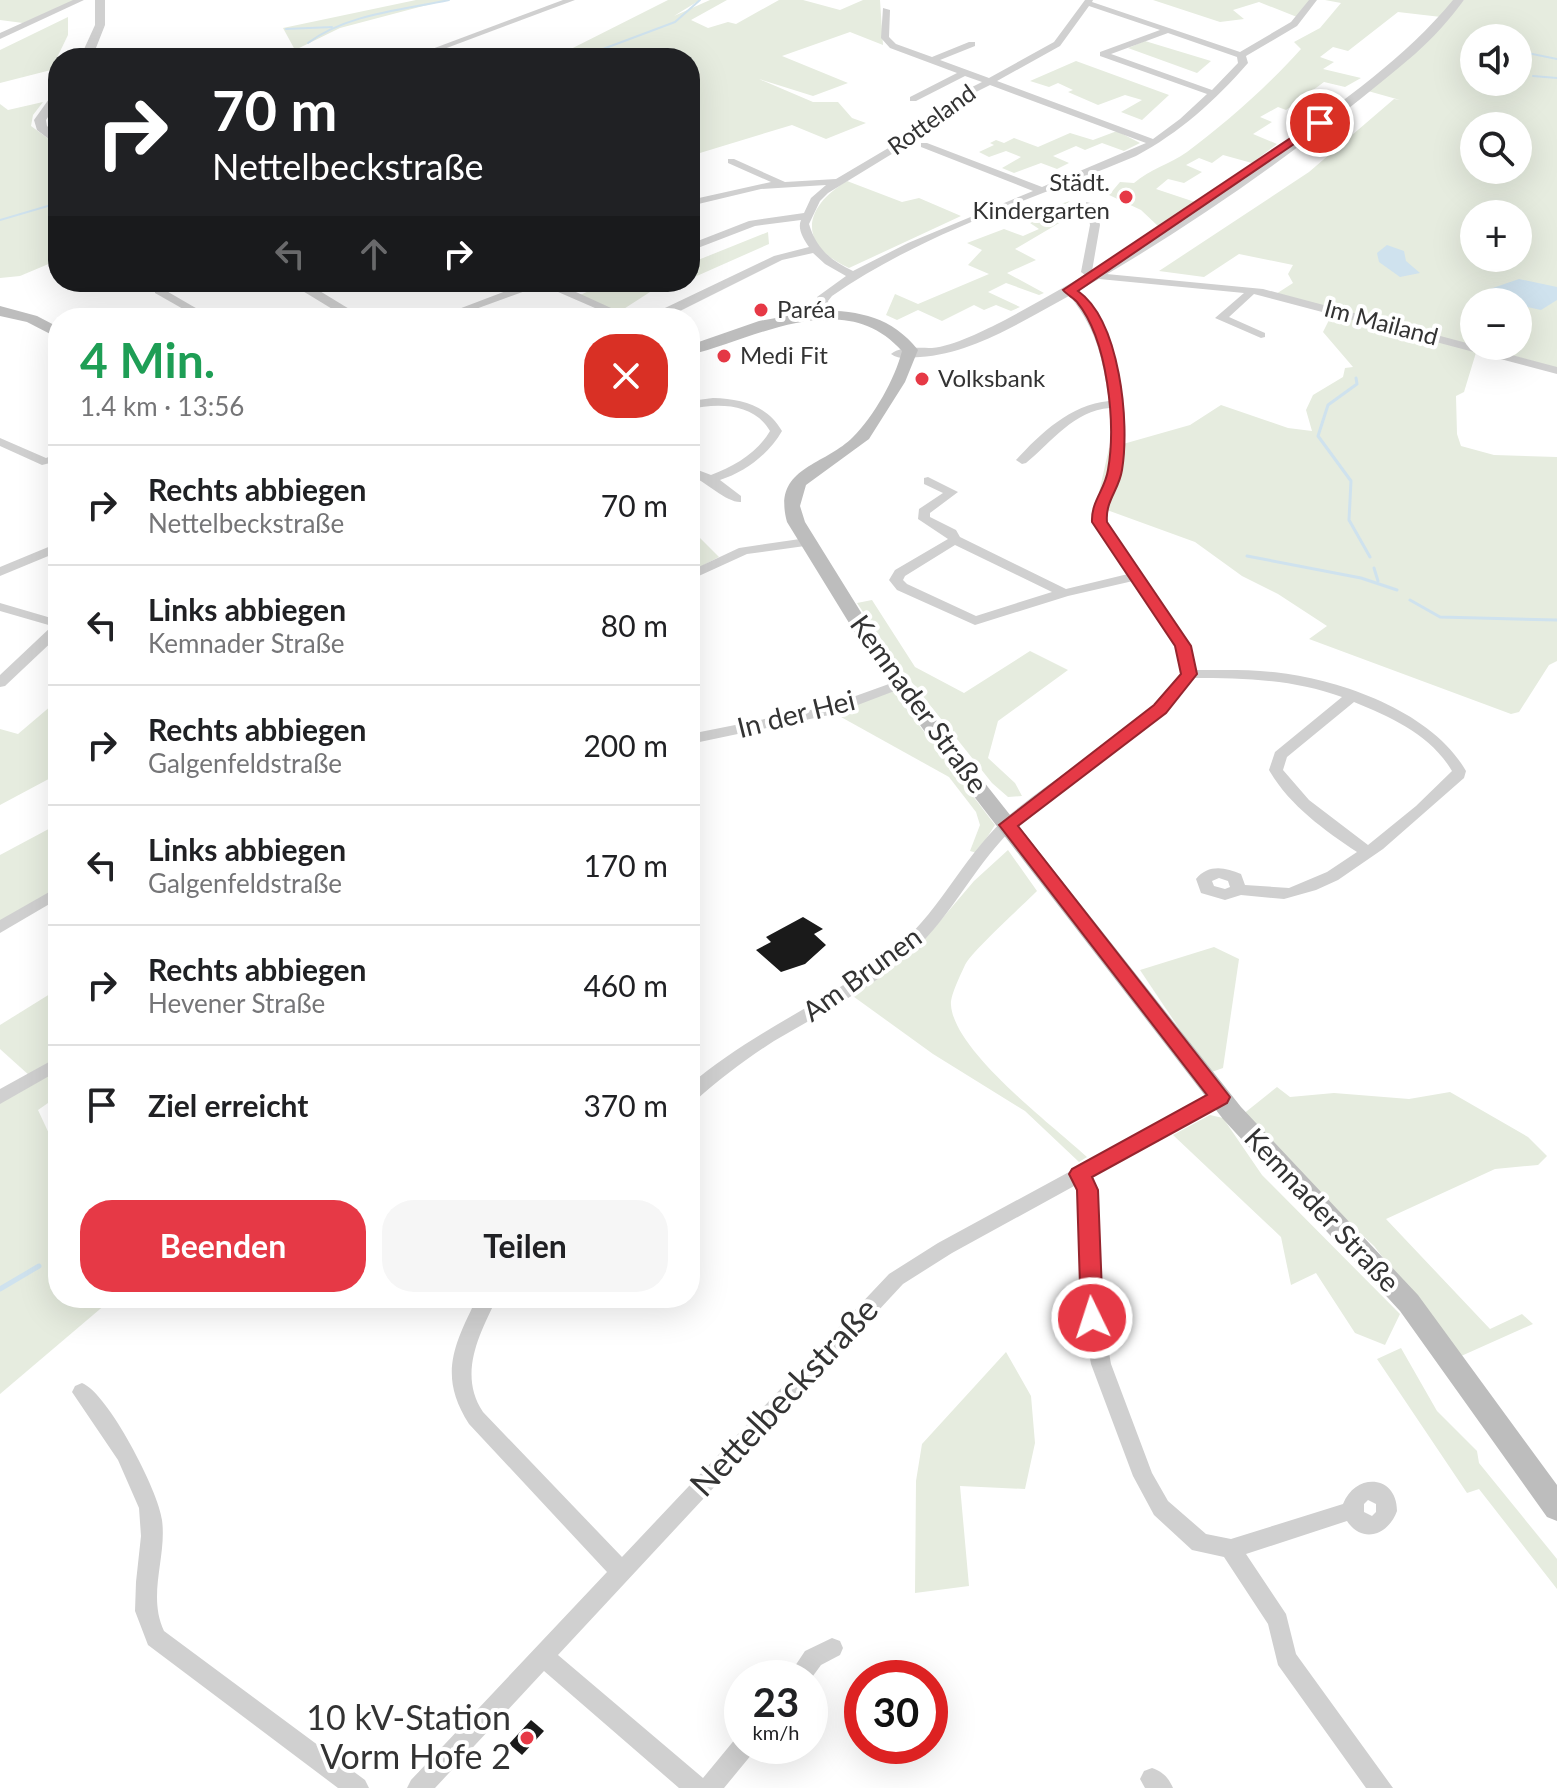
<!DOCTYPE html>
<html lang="de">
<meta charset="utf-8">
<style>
body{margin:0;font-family:Lato,sans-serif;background:#f6f6f6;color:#202124;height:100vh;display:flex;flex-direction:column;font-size:30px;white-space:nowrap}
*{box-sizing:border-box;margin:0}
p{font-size:26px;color:#757577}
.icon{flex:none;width:44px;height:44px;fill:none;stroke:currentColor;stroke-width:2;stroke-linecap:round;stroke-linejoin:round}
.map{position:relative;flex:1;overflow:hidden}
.details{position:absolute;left:48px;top:308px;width:652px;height:1000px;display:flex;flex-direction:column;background:#fff;border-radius:32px;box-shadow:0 8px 32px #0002}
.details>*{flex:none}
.guide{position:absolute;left:48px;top:48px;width:652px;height:244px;border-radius:32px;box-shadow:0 8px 32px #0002;background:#202124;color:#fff;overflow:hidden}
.tools{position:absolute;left:1460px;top:24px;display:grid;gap:16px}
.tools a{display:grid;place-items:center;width:72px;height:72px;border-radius:50%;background:#fff;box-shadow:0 8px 32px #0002;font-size:40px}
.speed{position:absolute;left:724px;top:1660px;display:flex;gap:16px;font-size:40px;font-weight:700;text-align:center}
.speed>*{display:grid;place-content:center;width:104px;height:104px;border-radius:50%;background:#fff;box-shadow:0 8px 32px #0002;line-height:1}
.speed small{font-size:20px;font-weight:400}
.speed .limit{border:12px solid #d22;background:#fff;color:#111}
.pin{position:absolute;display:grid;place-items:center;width:68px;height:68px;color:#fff;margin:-34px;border:4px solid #fff;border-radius:50%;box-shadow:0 2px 8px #0007}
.me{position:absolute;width:88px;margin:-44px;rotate:356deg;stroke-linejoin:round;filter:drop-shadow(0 0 6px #0008)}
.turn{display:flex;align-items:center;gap:28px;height:168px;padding:0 32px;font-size:36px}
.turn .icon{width:104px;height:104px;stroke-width:2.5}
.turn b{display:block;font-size:56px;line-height:68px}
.lanes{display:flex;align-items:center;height:76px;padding:0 32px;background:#0003;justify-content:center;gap:40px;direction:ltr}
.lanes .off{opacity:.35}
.round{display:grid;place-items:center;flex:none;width:84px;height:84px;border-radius:32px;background:#f6f6f6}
.headline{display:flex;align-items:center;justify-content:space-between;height:136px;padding:0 32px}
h1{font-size:48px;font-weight:700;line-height:60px;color:#1e9e55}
.action{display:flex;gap:16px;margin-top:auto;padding:16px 32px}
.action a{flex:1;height:92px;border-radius:32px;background:#e63946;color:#fff;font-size:32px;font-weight:700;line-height:92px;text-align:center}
.action a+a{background:#f6f6f6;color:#202124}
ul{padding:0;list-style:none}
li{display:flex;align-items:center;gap:24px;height:120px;padding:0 32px;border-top:2px solid #e0e0e0}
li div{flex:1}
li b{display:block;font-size:30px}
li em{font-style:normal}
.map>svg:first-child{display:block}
.green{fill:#e6ecdf;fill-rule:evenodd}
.water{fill:#cfe2ee}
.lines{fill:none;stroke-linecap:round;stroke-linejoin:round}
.stream-far2{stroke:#cfe2ee;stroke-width:2}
.stream-far1{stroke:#cfe2ee;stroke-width:3}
.stream{stroke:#cfe2ee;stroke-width:5}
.building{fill:#1a1a1a}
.minor{fill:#d0d0d0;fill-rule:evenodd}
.tertiary{fill:#d0d0d0;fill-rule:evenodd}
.secondary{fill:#bdbdbd;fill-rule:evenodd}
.route{fill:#e63946;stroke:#96252e;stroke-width:2}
.poi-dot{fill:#e63946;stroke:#fff;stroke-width:3}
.labels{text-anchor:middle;stroke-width:8;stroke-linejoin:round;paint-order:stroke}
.far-street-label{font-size:24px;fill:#333;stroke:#fff}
.far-poi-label{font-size:24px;fill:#333;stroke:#fff;text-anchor:start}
.street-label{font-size:28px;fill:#333;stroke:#fff}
.near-street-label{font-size:34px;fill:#333;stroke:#fff}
.near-poi-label{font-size:34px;fill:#333;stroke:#fff;text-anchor:end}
</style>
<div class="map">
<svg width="1557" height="1788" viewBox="0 0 1557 1788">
<rect width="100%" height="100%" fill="#fff"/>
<g class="green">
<polygon points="0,0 76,0 23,23 0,20"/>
<polygon points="416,0 446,0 340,28 295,50 283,28"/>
<polygon points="668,0 700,0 674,16 710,0 727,0 691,20 708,28 728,22 736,24 779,0 803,0 840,10 863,0 880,0 883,45 850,32 782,56 848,83 813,96 759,79 813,102 838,102 852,118 866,123 826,139 792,125 690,156 690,58 553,58"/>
<polygon points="1153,0 1311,0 1297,17 1259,2 1233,10 1244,19 1220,22"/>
<path d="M1325 0H1455L1441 17 1398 12 1348 51 1333 47 1320 57 1334 62 1323 69 1361 78 1345 87 1324 82 1286 110 1278 107 1260 117 1272 122 1253 134 1277 144 1252 163 1223 155 1212 163 1199 158 1186 165 1202 172 1184 183 1168 179 1156 189 1195 202 1159 227 1141 210 1109 195 1120 182 1134 183C1150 169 1170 164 1187 152 1224 125 1271 83 1301 49L1294 42 1320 28 1341 3Z"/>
<path d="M1464 0H1557V368L1478 346 1464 392 1456 396 1457 434 1461 446 1494 455 1557 457V661L1549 665 1519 712 1511 714 1309 639 1327 626 1278 594 1242 576 1195 542 1096 506 1109 448 1190 425 1221 405 1288 428 1312 431 1306 410 1313 395 1343 377 1345 368 1353 367 1323 332 1333 312 1385 329 1391 323 1276 294 1293 283 1288 274 1293 265 1239 254 1204 277 1159 271 1309 172 1394 99 1400 100 1368 91ZM1474 38H1518V82H1474ZM1474 126H1518V170H1474ZM1474 214H1518V258H1474ZM1474 302H1518V346H1474Z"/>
<polygon points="68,17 68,35 51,70 0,83 0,50"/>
<polygon points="1145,41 1211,61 1197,73 1128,48"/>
<polygon points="1076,61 1169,95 1142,120 1121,112 1142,100 1125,95 1098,105 1068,92 1073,90 1058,83 1049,87 1030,81"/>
<polygon points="43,102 33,115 31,126 58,146 58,260 20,276 0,278 0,104 8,110"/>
<polygon points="1117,131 1140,143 1124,151 1102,143 1085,150 1076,146 1053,156 1069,163 1057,169 1041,163 1014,173 1002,168 1021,157 1006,151 989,157 979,152 994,145 990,143 996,140 1004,143 1014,138 1038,147 1070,133 1093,140"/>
<path d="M847 181 902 202 919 198 961 216 849 268C798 245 802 208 847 181Z"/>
<polygon points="1070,201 1053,214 1066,219 1015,249 1036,260 1007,273 1044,293 1039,295 1006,283 988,292 1020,307 1011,311 996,305 984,310 974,305 942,321 918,310 897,320 886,315 895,294 918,304 989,274 968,265 982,250 967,243 1004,229 1023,236 1039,229 1030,223 1046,212 1044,209"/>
<polygon points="768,232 769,244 690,279 690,256 698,260"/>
<polygon points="609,282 683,282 664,283 619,312 580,295"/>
<polygon points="690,528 719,557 690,572"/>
<polygon points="872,600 915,667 964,693 1030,651 1068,670 998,721 988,758 1015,783 1022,796 1008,797 992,783 902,670 857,603"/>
<polygon points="893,691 995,825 977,853 970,851 980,825 976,812 949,777 832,712"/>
<polygon points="58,700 58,774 0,805 0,729 18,734"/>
<polygon points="58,824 58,888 0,923 0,855"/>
<path d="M1008 850 1037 891C1023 905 972 951 965 965 961 974 950 996 951 1005 954 1051 1052 1125 1087 1157L1079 1162 1025 1111 933 1054 850 994 923 941 974 881Z"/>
<polygon points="1214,947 1239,959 1223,1068 1209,1073 1140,970"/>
<polygon points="58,989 58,1060 30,1076 0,1049 0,1025"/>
<polygon points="58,1066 58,1096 38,1110 58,1153 58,1298 113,1298 0,1394 0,1100"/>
<polygon points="1277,1087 1290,1097 1334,1093 1409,1099 1450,1092 1528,1137 1547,1156 1538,1165 1495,1169 1386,1219 1490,1329 1522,1314 1533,1324 1459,1357 1374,1246 1286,1164 1242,1115"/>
<polygon points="1210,1115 1223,1118 1262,1175 1400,1314 1385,1345 1355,1333 1316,1273 1291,1285 1281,1237 1173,1135"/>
<polygon points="1401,1348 1437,1411 1477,1451 1479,1463 1557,1559 1557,1589 1479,1489 1467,1493 1377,1359"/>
<polygon points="1006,1352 1031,1396 1035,1443 1025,1489 960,1486 969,1586 915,1593 916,1481 922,1444"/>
</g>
<g class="water">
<polygon points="1387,245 1404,251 1406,261 1420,273 1400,277 1379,262 1377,253"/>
<polygon points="1519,279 1557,287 1557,300 1541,310 1518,305 1518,302 1506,302 1484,291"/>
</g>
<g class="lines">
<g class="stream-far2">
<polyline points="286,29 332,27"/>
<path d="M308 43C346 14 403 10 449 0"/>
<polyline points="1518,51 1557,59"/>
<polyline points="579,58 675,22 700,0"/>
<polyline points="1533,76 1557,78"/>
<polyline points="0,220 58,203"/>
</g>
<g class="stream-far1">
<polyline points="1356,378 1357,384 1328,405 1318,436 1351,481 1349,520 1370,557"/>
<polyline points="1247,556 1361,578 1397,590"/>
<polyline points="1374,568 1378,581"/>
<polyline points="1410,600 1440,617 1557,620"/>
</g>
<polyline class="stream" points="0,1289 39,1266"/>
</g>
<g class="building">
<polygon points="803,917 823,929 814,934 826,945 805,964 781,972 756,950 771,942 766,937"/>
<polygon points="531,1720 544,1731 522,1755 509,1744"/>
</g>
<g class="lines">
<g class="minor">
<polygon points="73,0 84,0 0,39 0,33"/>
<polygon points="563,0 575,0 420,58 408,58"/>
<path d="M1085 0H1093L1092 2 1240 52 1291 22 1309 0H1317L1297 26 1246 56 1248 63C1215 101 1179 133 1136 156 1033 199 924 232 832 296L828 301 832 315 823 321H815L808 315 817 301V297L846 276 825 264 813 253 782 260 674 314 662 318H644L774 256 809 247C804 240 797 229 801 220L755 226 690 251V244L749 221 804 213 811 198 826 185 761 189 690 206V200L771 182 728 163V159H734L785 182 836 179 907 137 954 96 982 82 965 76 916 101H910V97L957 73 890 48 881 38 883 8 890 10 889 37 896 44 932 57 969 42H975V46L940 60 989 78 1054 42ZM1089 6 1160 30 1100 52V56L1207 94 1180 119 1153 139 997 81 1060 46ZM1168 33 1237 57 1238 63 1212 90 1111 54ZM990 85 1146 143 1042 187 927 143H921V147L1033 191 908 243 853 271C831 261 816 248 809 224L820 201 828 193 913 141 960 100Z"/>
<polygon points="1086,202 1095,204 1100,225 1092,271 1096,273 1263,289 1557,367 1557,374 1254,294 1229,317 1265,333 1265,337 1261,338 1215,318 1244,293 1089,278 1081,272 1090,225"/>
<polygon points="530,282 554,282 633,318 618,318 542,285 451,318 435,318"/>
<path d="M1066 288H1074C1105 319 1115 359 1121 401L1124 404 1120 476 1108 504 1106 522 1190 646 1195 670C1224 670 1253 669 1281 673 1345 681 1433 713 1466 771L1464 778 1383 849 1338 880 1316 890 1284 899 1241 895 1225 900 1201 893 1196 879C1208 864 1225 867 1241 874L1245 885 1289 888 1327 872 1357 852C1324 830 1289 805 1269 770L1275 752 1342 697C1293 679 1244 678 1193 678 1145 742 1079 770 1021 821 977 859 954 914 912 952 871 989 821 1013 774 1041 746 1059 721 1078 696 1100L690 1102V1085C753 1030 833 1000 898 946 943 908 966 850 1013 812 1070 765 1136 733 1182 674L1176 646 1133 581 1068 596 975 625 897 590 889 580 895 570 948 539 918 519 919 509 943 493 924 484V478L928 477 958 492 930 513V517L956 530 960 537 1066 589 1128 574 1094 522C1091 503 1105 491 1108 473 1112 452 1111 430 1110 408 1073 411 1053 441 1026 463L1022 464 1016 460C1041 433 1070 405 1109 401 1102 354 1096 327 1065 290ZM955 545 1052 592 976 616 907 584 903 580 905 576ZM1354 702C1391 717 1431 735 1452 771L1416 806 1368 845 1309 800 1283 770 1287 757ZM1219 878 1228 881 1230 887 1225 889 1214 886 1212 881Z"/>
<polygon points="155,289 163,289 213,318 199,318 155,293"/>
<path d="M713 398C742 399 767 405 782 431 769 454 745 472 720 480L741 496V502C727 503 706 482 690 475V467L711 475C734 467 758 452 770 431 754 403 718 403 690 409V401Z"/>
<polygon points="0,438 46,458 58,453 58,461 42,465 0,446"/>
<polygon points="807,538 814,542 812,545 747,554 690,580 690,571 739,548"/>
<polygon points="58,543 58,552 0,576 0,567"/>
<polygon points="0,603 58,620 58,636 5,686 0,687 0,675 52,626 0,611"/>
<polygon points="900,680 905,681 907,684 905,687 834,714 690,744 690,734 825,707"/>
<polygon points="58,887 58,899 0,933 0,920"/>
<polygon points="58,1057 58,1071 0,1104 0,1089"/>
<path d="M1220 1090 1226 1092 1229 1097 1226 1102 1091 1177 1097 1190 1100 1301 1111 1364 1152 1473 1168 1501 1206 1534 1231 1539 1343 1504C1356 1472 1397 1475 1397 1511 1389 1534 1363 1545 1347 1521L1246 1554 1286 1614 1296 1654 1393 1788H1366L1278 1665 1268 1624 1224 1557 1192 1550 1154 1515 1133 1476 1091 1364 1080 1301 1079 1190 1076 1185 952 1253 903 1284 558 1655 703 1778 736 1738 742 1736V1746H756L752 1754 724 1788H679L544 1671 435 1788H407L411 1780 607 1572 469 1424C438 1376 454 1345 477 1298H497C479 1335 458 1374 483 1412L622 1557 889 1274 938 1243ZM1368 1500 1376 1504V1512L1372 1516 1364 1512V1504Z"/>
<path d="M82 1383C108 1393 159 1492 162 1520 167 1557 147 1595 164 1631L365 1780 369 1788H338L148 1645 135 1611 136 1582 141 1536 139 1508 118 1460 72 1392 75 1386Z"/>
<polygon points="832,1638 840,1641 843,1648 840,1655 821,1665 810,1680 810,1678 787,1678 805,1651"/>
<path d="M1152 1768C1163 1772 1168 1777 1173 1788H1145L1140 1779 1144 1771Z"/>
</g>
<g class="tertiary">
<polygon points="95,0 105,0 105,25 92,58 80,58 95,25"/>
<path d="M1453 0H1464C1450 19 1433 38 1415 54 1303 149 1178 237 1049 307 1009 329 966 354 920 357 909 358 899 360 891 354 900 346 919 348 932 348 954 346 985 330 1005 320 1102 268 1193 209 1282 145 1343 101 1405 58 1453 0Z"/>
<polygon points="58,91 58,102 46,120 47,126 58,136 58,146 37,130 34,120 54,92"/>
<polygon points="288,282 305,282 364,318 347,318"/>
</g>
<g class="secondary">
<polygon points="0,306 37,316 58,327 58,338 27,322 0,316"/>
<path d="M820 310C860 311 892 317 918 350L905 382 869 439 806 485 800 506 805 522 872 630 946 734 1241 1107 1418 1295 1557 1485V1521L1547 1517 1400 1311 1223 1119 932 742 854 631 787 522C772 467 823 467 853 437 874 416 895 379 902 351 844 286 757 338 690 355V345L759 321Z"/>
</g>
</g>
<path class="route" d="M1316 121 1325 123 1078 291C1120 321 1130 422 1122 470 1119 490 1105 501 1107 522L1191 646 1197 674 1166 713 1018 826 1230 1097 1227 1103 1092 1177 1098 1190 1103 1318 1100 1325H1084L1081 1318 1077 1190 1069 1174 1072 1169 1207 1095 999 825 1154 705 1181 674 1175 646 1092 522C1091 501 1105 490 1108 470 1116 424 1108 340 1077 302 1074 298 1067 295 1063 290Z"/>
<g class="poi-dot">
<circle cx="1126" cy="197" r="8"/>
<circle cx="761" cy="310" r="8"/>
<circle cx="724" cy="356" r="8"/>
<circle cx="922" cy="379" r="8"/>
<circle cx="527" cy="1738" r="8"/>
</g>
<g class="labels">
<g class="far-street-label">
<text transform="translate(932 120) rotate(-36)" y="8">Rotteland</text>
<text transform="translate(1381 323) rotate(15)" y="8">Im Mailand</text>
</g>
<g class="far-poi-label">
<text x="1110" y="191" text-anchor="end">Städt.<tspan x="1110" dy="28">Kindergarten</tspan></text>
<text x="777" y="318">Paréa</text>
<text x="740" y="364">Medi Fit</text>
<text x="938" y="387">Volksbank</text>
</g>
<g class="street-label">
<text transform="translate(919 704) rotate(54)" y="10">Kemnader Straße</text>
<text transform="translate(796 714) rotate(-14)" y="10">In der Hei</text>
<text transform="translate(862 974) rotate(-36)" y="10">Am Brunen</text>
<text transform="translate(1322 1210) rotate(47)" y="10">Kemnader Straße</text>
</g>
<g class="near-street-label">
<text transform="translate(784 1397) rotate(-47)" y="12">Nettelbeckstraße</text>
</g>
<g class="near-poi-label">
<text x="511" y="1730">10 kV-Station<tspan x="511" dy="39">Vorm Hofe 2</tspan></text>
</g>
</g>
</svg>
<div class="tools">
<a><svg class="icon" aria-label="sound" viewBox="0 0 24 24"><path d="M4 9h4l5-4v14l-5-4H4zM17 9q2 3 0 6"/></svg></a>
<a><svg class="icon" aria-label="search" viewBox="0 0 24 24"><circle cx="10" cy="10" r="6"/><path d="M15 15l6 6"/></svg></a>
<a>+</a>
<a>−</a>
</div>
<div class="speed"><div>23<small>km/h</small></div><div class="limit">30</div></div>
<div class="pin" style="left:1320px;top:123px;background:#d93025"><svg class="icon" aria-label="arrive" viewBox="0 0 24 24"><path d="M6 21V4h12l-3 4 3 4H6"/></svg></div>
<svg class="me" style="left:1092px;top:1318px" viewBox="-20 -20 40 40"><circle r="17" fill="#e63946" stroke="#fff" stroke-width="3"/><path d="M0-11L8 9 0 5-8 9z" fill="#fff"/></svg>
<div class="guide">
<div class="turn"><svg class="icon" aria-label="right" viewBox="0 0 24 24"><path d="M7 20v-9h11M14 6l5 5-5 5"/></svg><div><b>70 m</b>Nettelbeckstraße</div></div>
<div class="lanes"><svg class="icon off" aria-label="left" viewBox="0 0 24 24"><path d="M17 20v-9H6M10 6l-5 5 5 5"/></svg><svg class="icon off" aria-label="ahead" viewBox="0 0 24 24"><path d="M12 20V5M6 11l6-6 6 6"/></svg><svg class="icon" aria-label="right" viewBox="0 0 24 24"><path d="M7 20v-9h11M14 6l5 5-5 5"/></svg></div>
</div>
<section class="details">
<div class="headline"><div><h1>4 Min.</h1><p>1.4 km · 13:56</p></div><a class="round" style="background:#d93025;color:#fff"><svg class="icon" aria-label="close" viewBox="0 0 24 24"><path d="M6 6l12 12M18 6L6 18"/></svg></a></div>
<ul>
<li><svg class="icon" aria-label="right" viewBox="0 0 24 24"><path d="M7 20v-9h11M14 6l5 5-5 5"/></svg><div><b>Rechts abbiegen</b><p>Nettelbeckstraße</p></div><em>70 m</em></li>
<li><svg class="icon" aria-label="left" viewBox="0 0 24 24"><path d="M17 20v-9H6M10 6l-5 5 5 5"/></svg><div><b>Links abbiegen</b><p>Kemnader Straße</p></div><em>80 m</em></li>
<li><svg class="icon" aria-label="right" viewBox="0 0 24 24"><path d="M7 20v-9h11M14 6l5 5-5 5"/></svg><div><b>Rechts abbiegen</b><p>Galgenfeldstraße</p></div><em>200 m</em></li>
<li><svg class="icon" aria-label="left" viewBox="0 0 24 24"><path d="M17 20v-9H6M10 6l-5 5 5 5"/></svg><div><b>Links abbiegen</b><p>Galgenfeldstraße</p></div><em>170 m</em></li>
<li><svg class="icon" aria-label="right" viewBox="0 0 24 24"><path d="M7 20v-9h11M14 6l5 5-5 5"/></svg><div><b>Rechts abbiegen</b><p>Hevener Straße</p></div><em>460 m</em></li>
<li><svg class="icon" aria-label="arrive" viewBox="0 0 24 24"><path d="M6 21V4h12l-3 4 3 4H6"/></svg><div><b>Ziel erreicht</b></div><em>370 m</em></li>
</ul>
<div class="action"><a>Beenden</a><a>Teilen</a></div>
</section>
</div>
